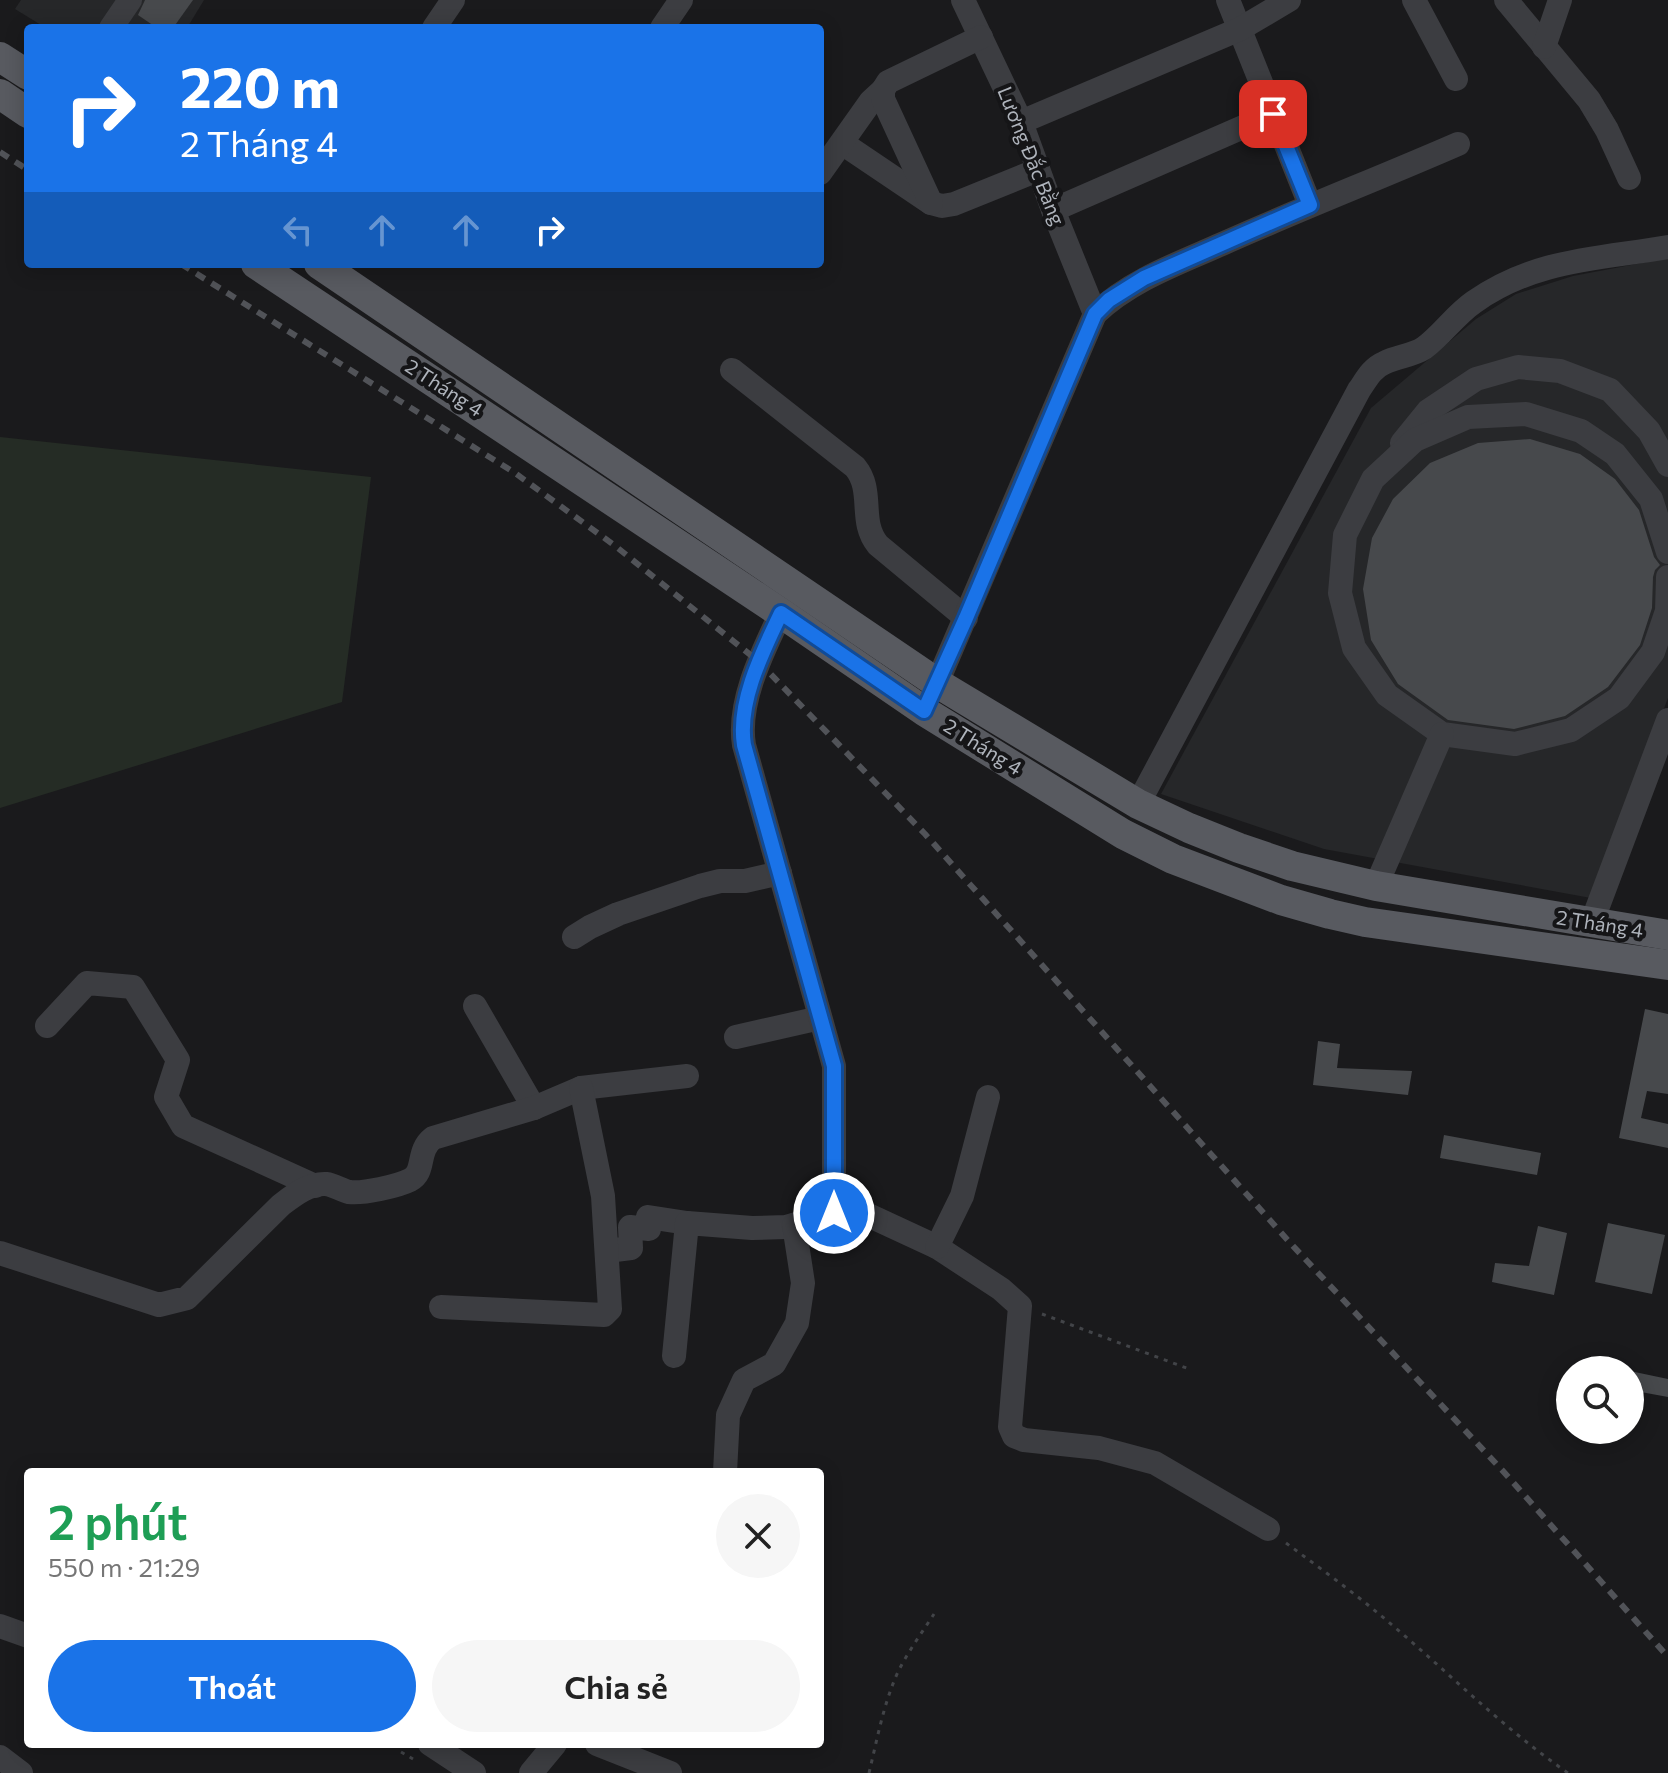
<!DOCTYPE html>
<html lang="vi">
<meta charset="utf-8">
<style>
body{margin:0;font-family:Commissioner,sans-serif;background:#f6f6f6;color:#222;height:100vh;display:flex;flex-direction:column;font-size:30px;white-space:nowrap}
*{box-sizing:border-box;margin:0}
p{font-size:26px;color:#767676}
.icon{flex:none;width:44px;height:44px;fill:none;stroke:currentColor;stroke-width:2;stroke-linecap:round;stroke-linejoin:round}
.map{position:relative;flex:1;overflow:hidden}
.details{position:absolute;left:24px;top:1468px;width:800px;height:280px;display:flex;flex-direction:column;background:#fff;border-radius:8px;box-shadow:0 4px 20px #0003}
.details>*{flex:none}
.hud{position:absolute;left:24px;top:24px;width:800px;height:244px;border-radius:8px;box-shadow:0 4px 20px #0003;background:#1a73e8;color:#fff;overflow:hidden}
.buttons{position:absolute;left:1556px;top:1356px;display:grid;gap:16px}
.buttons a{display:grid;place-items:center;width:88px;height:88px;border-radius:50%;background:#fff;box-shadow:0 4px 20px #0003;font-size:40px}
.pin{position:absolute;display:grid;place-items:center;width:68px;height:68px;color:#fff;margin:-34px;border-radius:16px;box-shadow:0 4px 12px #0006}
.me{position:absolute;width:88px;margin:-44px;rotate:0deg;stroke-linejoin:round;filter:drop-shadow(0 0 6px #0008)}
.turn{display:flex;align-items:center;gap:28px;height:168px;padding:0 24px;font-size:36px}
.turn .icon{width:104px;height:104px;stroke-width:2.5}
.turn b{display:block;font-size:56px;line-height:68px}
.lanes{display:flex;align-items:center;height:76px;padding:0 24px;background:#0003;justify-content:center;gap:40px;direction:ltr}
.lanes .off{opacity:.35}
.round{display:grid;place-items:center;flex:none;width:84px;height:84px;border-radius:42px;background:#f6f6f6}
.headline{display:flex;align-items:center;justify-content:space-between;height:136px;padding:0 24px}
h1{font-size:48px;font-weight:600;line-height:60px;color:#1e9e55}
.cta{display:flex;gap:16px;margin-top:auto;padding:16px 24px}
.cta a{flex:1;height:92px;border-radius:48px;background:#1a73e8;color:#fff;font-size:32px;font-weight:600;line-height:92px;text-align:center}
.cta a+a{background:#f6f6f6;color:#222}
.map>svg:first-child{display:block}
.built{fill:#262729}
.green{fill:#252c25}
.building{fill:#47494c}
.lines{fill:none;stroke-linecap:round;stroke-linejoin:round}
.path{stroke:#424448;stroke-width:3;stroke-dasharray:4 6;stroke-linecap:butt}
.minor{stroke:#3c3d41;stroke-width:24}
.major{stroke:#585a60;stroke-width:30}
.rail{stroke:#515358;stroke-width:6;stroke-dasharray:10 8;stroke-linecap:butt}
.route-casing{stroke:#114b97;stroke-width:20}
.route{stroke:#1a73e8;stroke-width:14}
.labels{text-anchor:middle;stroke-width:8;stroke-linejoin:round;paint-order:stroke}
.street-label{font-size:20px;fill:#aeb3bb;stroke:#151517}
</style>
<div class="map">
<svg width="1668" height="1773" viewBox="0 0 1668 1773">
<rect width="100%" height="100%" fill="#1a1a1c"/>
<g class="built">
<polygon points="21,0 204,0 187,28 46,28 15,9"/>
<polygon points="1668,258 1668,698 1591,898 1324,849 1161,794 1371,408 1476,319 1516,294 1573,276"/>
</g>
<polygon class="green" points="0,437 371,477 342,702 0,808"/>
<g class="building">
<polygon points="145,0 193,0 173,28 157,28 138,15"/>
<polygon points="1530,439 1580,454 1615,479 1639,510 1654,557 1660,565 1655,570 1653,577 1652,608 1640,645 1608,687 1565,716 1514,729 1448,720 1398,684 1371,640 1363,589 1372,538 1393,499 1430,463 1478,443"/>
<polygon points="1645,1009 1668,1014 1668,1094 1647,1091 1641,1118 1668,1124 1668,1148 1619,1138"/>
<polygon points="1318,1041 1340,1044 1337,1068 1412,1071 1408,1095 1313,1085"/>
<polygon points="1444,1135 1541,1153 1537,1175 1440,1158"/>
<polygon points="1608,1223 1665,1235 1652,1294 1595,1282"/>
<polygon points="1538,1226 1567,1233 1554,1295 1492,1282 1495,1263 1529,1266"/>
<polygon points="1630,1371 1668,1379 1668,1397 1630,1390"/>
</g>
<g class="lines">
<g class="path">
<polyline points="1042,1314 1189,1369"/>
<path d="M1286 1543C1317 1566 1349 1589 1379 1614 1442 1666 1500 1726 1568 1773"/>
<polyline points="401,1752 413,1759"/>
<path d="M869 1773C877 1740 883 1706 897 1674 907 1653 921 1634 934 1614"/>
</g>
<g class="minor">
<polyline points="963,0 1021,122 1053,210 1095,314"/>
<polyline points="1228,0 1310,205"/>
<polyline points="1414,0 1456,79"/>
<polyline points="1506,0 1589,100 1607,130 1629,178"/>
<polyline points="111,28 130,0"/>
<polyline points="434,28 453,0"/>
<polyline points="662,28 681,0"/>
<polyline points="1544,47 1560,0"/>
<polyline points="1021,122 1240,29 1289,0"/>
<polyline points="842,143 931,203 942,206 954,204 1038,170"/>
<polyline points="820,173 871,101 883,90"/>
<polyline points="931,203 883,99 883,90 888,82 981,37"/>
<polyline points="1053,210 1273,114"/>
<path d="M732 370 855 467C875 491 858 521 878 545L966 618"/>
<polyline points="1402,443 1428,411 1476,379 1518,367 1560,371 1610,390 1649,431 1668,465"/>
<polyline points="1668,552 1651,499 1615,454 1581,431 1526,414 1468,417 1415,440 1373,479 1345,535 1340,593 1354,648 1387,695 1442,734 1515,744 1571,730 1619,698 1653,652 1667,611 1668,577"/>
<path d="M937 683 1095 314C1131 280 1177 264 1222 244 1300 209 1380 178 1458 144"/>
<path d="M1138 804 1359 390C1366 380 1372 368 1384 363 1397 356 1412 356 1424 348 1442 335 1455 315 1474 302 1535 259 1598 259 1668 247"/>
<polyline points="1376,886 1442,734"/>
<polyline points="1592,922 1668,720"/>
<polyline points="574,937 590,927 618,914 700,886 720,881 745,881 780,873"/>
<polyline points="475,1006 534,1108"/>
<polyline points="47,1026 87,983 133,987 178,1060 166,1097 183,1126 315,1186"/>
<polyline points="736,1037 820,1018"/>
<polyline points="834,1213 853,1212 868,1215 937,1247 1001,1289 1020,1306 1010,1427 1014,1436 1024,1440 1099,1448 1155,1463 1268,1529"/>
<polyline points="937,1247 962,1196 988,1097"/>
<polyline points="607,1251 631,1248 630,1227 649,1229 648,1217 687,1223"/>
<path d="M0 1253 159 1305 187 1298 281 1205C293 1196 309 1183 326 1184 334 1185 341 1190 349 1192 363 1194 398 1186 410 1180 426 1172 416 1151 433 1138L534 1108 581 1088 687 1076"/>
<polyline points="441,1307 604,1315 610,1309 603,1196 581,1088"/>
<path d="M674 1356 687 1223 752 1228 786 1227 834 1213V1066L744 745C737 702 763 651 781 613"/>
<polyline points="725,1472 728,1415 744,1380 774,1364 797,1323 803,1283 794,1225"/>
<polyline points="0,1626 28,1636"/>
<polyline points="430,1744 474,1773"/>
<polyline points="597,1744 670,1773"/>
<polyline points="0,1757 21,1773"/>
<polyline points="531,1773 555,1744"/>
</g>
<g class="major">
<polyline points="0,57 28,75"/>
<polyline points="0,94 28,113"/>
<polyline points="256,264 781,613 924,711 1123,834 1173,859 1281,900 1330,914 1365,922 1668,965"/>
<polyline points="319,264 937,683 1138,804 1189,828 1239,848 1292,866 1376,886 1668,935"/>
</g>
<g class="rail">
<polyline points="0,152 28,170"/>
<polyline points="181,264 515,473 614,545 758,661 925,834 1293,1246 1502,1470 1668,1657"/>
</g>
</g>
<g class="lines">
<defs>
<path id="route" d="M834 1213V1066L744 745C737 702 763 651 781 613L924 711 966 618 1095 314 1109 300 1144 278 1310 205 1273 114"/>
</defs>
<use href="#route" class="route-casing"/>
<use href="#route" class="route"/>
</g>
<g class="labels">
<g class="street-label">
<text transform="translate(1031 156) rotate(68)" y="7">Lương Đắc Bằng</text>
<text transform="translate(444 388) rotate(33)" y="7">2 Tháng 4</text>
<text transform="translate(983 747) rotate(32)" y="7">2 Tháng 4</text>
<text transform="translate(1600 924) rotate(9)" y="7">2 Tháng 4</text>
</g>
</g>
</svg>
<div class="buttons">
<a><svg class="icon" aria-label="search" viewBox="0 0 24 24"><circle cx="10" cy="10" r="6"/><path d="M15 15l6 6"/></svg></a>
</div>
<div class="pin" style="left:1273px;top:114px;background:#d93025"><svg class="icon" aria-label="arrive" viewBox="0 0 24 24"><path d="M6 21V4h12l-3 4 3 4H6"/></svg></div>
<svg class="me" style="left:834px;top:1213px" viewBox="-20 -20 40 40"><circle r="17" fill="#1a73e8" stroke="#fff" stroke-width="3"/><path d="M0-11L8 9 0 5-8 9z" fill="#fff"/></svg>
<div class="hud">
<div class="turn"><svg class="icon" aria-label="right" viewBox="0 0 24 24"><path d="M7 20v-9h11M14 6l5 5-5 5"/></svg><div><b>220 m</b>2 Tháng 4</div></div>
<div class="lanes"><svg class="icon off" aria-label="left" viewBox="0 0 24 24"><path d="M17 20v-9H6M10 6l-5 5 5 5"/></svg><svg class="icon off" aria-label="ahead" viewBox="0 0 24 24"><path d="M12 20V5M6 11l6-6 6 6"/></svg><svg class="icon off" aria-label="ahead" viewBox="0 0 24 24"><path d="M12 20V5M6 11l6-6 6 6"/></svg><svg class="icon" aria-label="right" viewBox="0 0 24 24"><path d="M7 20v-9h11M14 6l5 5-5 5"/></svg></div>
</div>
<section class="details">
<div class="headline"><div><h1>2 phút</h1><p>550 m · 21:29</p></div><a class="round"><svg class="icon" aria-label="close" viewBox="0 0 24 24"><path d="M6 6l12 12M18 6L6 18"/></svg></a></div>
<div class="cta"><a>Thoát</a><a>Chia sẻ</a></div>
</section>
</div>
